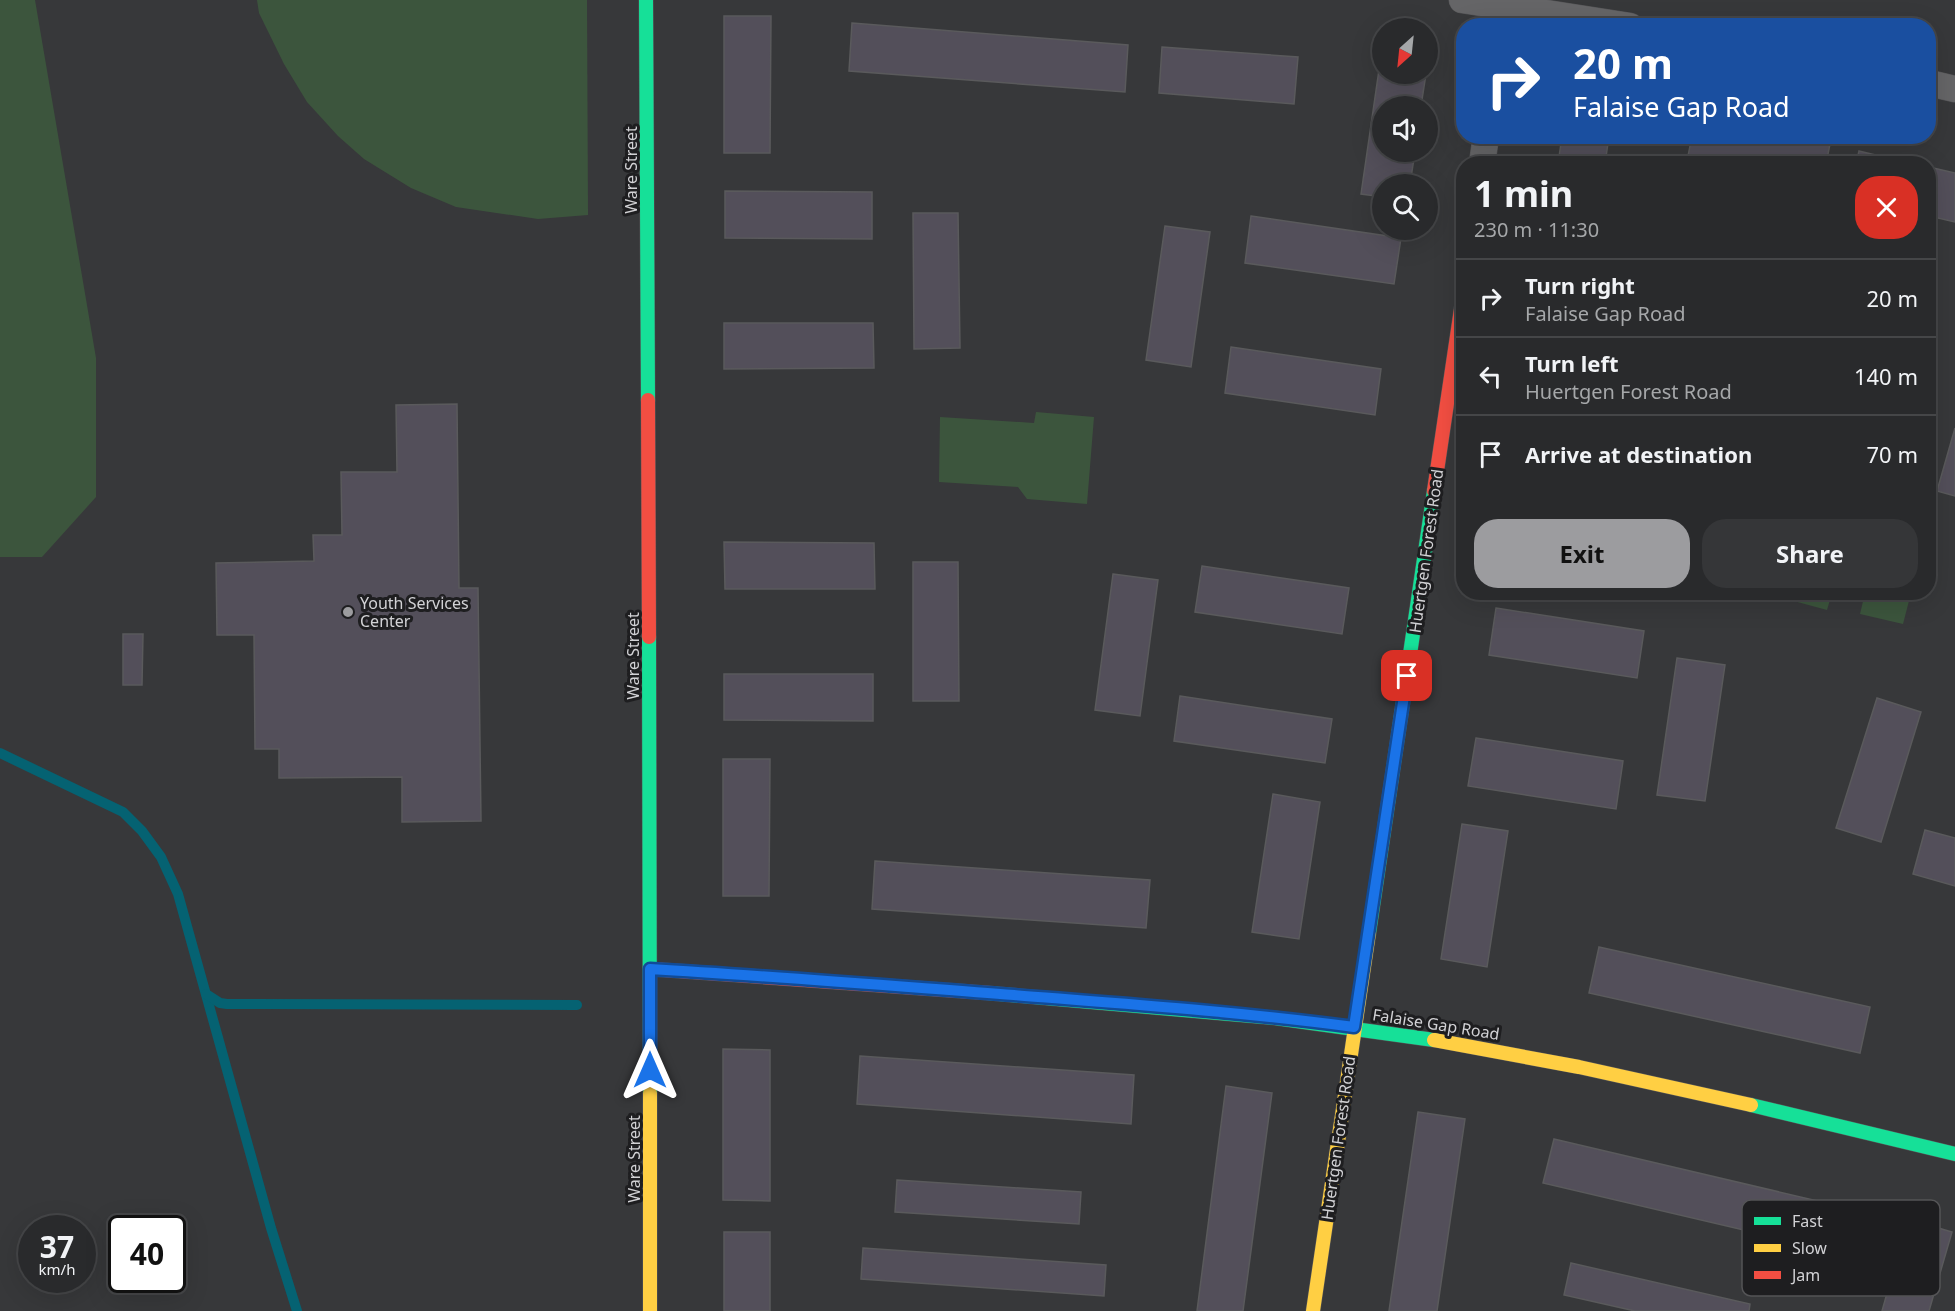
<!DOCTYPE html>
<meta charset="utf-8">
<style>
body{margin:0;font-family:"Noto Sans",sans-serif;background:#353638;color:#f1f3f6;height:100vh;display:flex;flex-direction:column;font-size:22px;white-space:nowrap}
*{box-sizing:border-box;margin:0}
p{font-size:20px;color:#a5a7a9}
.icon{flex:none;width:33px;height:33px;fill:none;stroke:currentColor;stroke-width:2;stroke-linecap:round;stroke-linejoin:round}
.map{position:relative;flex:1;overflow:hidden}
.details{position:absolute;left:1456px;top:156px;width:480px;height:444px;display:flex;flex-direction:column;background:#292a2c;border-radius:24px;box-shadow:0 6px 24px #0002,0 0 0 2px #454648}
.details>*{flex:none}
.hud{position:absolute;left:1456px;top:18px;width:480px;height:126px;border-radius:24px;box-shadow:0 6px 24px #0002,0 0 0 2px #454648;background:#1a4fa0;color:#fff;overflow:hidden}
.needle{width:39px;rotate:207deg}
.controls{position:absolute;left:1372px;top:18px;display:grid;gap:12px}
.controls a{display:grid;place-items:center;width:66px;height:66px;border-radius:50%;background:#292a2c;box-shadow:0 6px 24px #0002,0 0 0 2px #454648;font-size:30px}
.speed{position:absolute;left:18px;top:1215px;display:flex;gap:12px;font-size:30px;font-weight:700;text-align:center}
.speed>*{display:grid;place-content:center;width:78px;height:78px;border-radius:50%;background:#292a2c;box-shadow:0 6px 24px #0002,0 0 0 2px #454648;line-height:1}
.speed small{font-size:15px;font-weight:400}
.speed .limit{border:3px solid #111;border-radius:9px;background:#fff;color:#111}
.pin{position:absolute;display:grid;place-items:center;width:51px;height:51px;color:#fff;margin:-26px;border-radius:12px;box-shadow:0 3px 9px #0006}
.me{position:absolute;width:66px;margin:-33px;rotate:0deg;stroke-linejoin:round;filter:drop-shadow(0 0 4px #0008)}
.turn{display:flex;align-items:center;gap:21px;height:126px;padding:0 18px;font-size:27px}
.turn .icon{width:78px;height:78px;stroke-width:2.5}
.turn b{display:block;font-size:42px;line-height:51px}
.round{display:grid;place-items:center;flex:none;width:63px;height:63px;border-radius:24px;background:#353638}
.summary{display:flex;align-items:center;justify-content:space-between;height:102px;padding:0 18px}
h1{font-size:36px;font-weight:700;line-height:45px}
.action{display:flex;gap:12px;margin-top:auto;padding:12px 18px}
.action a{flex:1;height:69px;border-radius:24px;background:#9c9c9f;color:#111;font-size:24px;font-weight:700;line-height:69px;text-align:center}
.action a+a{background:#353638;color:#f1f3f6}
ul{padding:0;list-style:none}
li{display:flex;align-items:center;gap:18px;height:78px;padding:0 18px;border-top:2px solid #454648}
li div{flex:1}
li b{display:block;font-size:22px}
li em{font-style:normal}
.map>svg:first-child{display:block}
.green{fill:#3c553d}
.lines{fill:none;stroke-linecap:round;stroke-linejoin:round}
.stream{stroke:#056272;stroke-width:10}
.building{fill:#534f5a;stroke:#5a5a5c;stroke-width:1.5}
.street-casing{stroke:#565658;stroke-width:27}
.fast-casing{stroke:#565658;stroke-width:15}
.slow-casing{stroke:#565658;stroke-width:15}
.jam-casing{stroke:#565658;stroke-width:15}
.street{stroke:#656567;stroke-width:26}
.fast{stroke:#16e098;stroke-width:14}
.slow{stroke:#ffcf43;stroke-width:14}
.jam{stroke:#f24e42;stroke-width:14}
.route-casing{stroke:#114b97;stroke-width:15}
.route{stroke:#1a73e8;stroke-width:10}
.poi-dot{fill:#9c9c9f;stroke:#1e1e20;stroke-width:2}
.labels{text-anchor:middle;stroke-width:6;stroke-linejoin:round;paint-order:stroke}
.street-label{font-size:16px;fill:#d2d2d5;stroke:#1e1e20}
.poi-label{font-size:16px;fill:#d2d2d5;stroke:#1e1e20;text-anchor:start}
.key{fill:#1e1e20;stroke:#545456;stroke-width:1.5}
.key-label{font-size:16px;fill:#d2d2d5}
</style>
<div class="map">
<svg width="1955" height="1311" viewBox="0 0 1955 1311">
<rect width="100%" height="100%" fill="#37383a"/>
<g class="green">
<polygon points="0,0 35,0 96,358 96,497 42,557 0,557"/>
<polygon points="257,0 587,0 588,215 538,219 456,207 411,188 364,159 338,136 307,102 284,64 259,13"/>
<polygon points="1036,412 1094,417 1087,504 1027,499 1018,487 939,482 940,417 1034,423"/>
<polygon points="1764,593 1832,592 1832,593 1827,610"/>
<polygon points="1865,593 1911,593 1903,624 1860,614"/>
</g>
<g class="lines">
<g class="stream">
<polyline points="0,753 123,812 142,831 161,857 178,894 271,1228 297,1311"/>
<polyline points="206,994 220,1003 227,1004 577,1005"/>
</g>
</g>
<g class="building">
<polygon points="724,16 771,16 770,153 724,153"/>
<polygon points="852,23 1128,45 1125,92 849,71"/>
<polygon points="1162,47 1298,57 1294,104 1159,93"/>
<polygon points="1381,56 1383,56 1383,74 1426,74 1421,106 1383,106 1383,152 1415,152 1410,184 1383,184 1383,197 1361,194"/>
<polygon points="1562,136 1609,136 1605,164 1558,164"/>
<polygon points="1692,136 1793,136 1830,144 1826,164 1698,164 1687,161"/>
<polygon points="1859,151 1913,164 1856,164"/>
<polygon points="1929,167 1955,173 1955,222 1929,216"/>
<polygon points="725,191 872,192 872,239 725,238"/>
<polygon points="913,213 958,213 960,348 914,349"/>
<polygon points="1251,216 1401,238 1394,284 1245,263"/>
<polygon points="1165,226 1210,232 1191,367 1146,360"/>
<polygon points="724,323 873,323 874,368 724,369"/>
<polygon points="1231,347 1381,369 1375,415 1225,393"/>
<polygon points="457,404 459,588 478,588 481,821 402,822 402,777 279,778 279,749 255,749 254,635 217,635 216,563 314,561 313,535 342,535 341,472 397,472 396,405"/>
<polygon points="1955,428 1955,496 1937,491"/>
<polygon points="724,542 874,543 875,589 725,589"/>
<polygon points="913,562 958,562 959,701 913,701"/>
<polygon points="1202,566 1349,588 1342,634 1195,612"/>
<polygon points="1113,574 1158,580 1140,716 1095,710"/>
<polygon points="1496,608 1644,631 1637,678 1489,655"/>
<polygon points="123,634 143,634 142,685 123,685"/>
<polygon points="1677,658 1725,665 1705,801 1657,795"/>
<polygon points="724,674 873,674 873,721 724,720"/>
<polygon points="1180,696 1332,719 1325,763 1174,741"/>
<polygon points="1877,698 1921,712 1881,842 1836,828"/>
<polygon points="1476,738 1623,761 1616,809 1468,786"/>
<polygon points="723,759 770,759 769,896 723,896"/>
<polygon points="1273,794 1320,802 1299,939 1252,932"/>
<polygon points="1462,824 1508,831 1487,967 1441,959"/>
<polygon points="1925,830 1955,838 1955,886 1913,874"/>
<polygon points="875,861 1150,880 1146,928 872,909"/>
<polygon points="1599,947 1870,1007 1860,1053 1589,993"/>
<polygon points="723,1049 770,1050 770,1201 723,1200"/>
<polygon points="860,1056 1134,1075 1131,1124 857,1104"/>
<polygon points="1226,1086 1272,1093 1243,1311 1197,1311"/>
<polygon points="1418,1112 1465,1119 1437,1311 1389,1311"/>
<polygon points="1554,1139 1822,1202 1812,1246 1543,1183"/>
<polygon points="897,1180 1081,1192 1079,1224 895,1212"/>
<polygon points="1908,1219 1952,1232 1929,1311 1882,1311"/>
<rect x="724" y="1232" width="46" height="79"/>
<polygon points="863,1248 1106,1265 1104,1296 861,1279"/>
<polygon points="1571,1263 1750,1304 1749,1311 1635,1311 1564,1295"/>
</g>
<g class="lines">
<defs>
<g id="street">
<polyline points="1462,0 1630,26"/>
<polyline points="1929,83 1955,89"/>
<polyline points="1482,164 1486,136"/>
</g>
<g id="fast">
<polyline points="646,0 648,400"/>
<polyline points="649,637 650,1093"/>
<polyline points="1369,933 1434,491"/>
<polyline points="988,993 1275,1018 1434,1040"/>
<polyline points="1751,1105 1955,1154"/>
</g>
<g id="slow">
<polyline points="1434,1040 1579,1067 1751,1105"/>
<polyline points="650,1093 650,1311"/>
<polyline points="1313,1311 1369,933"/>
</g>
<g id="jam">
<polyline points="648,400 649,637"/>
<polyline points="1434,491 1464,289"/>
<polyline points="650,969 988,993"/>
</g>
</defs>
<use href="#street" class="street-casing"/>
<use href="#fast" class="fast-casing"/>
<use href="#slow" class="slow-casing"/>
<use href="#jam" class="jam-casing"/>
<use href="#street" class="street"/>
<use href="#fast" class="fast"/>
<use href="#slow" class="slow"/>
<use href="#jam" class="jam"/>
</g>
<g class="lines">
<defs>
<path id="route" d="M650 1070V969C772 976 893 986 1014 995 1127 1004 1241 1012 1354 1027L1407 676"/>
</defs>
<use href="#route" class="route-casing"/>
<use href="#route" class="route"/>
</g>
<circle class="poi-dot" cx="348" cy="612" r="6"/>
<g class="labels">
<g class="street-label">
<text transform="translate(631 170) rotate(-90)" y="6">Ware Street</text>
<text transform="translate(1426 551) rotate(-82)" y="6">Huertgen Forest Road</text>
<text transform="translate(633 656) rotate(-90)" y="6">Ware Street</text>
<text transform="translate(1436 1024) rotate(9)" y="6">Falaise Gap Road</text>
<text transform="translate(1338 1138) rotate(-82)" y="6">Huertgen Forest Road</text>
<text transform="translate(634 1159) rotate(-90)" y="6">Ware Street</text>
</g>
<g class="poi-label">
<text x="360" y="609">Youth Services<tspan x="360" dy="18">Center</tspan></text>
</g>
</g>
<rect x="1742" y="1200" width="198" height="96" rx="9" class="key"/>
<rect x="1754" y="1217" width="27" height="8" fill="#16e098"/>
<rect x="1754" y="1244" width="27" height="8" fill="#ffcf43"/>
<rect x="1754" y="1271" width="27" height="8" fill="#f24e42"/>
<g class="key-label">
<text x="1792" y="1227">Fast</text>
<text x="1792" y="1254">Slow</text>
<text x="1792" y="1281">Jam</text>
</g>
</svg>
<div class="controls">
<a><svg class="needle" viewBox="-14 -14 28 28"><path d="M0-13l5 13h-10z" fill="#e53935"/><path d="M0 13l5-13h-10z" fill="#a5a7a9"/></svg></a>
<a><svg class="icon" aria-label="sound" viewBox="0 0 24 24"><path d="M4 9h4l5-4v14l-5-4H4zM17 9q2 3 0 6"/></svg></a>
<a><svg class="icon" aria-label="search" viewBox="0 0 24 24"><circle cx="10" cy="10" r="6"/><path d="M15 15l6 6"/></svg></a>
</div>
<div class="speed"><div>37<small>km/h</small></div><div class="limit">40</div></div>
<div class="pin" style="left:1407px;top:676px;background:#d93025"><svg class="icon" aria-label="arrive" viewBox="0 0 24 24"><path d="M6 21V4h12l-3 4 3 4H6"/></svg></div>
<svg class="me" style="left:650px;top:1070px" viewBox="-20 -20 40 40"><path d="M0-17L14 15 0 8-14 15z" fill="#1a73e8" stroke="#fff" stroke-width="4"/></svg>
<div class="hud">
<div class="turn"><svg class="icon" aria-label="right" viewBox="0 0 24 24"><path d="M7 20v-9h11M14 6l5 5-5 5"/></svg><div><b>20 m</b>Falaise Gap Road</div></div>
</div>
<section class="details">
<div class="summary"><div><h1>1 min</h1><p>230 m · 11:30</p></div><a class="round" style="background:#d93025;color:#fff"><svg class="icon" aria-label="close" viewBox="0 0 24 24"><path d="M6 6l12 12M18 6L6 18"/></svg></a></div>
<ul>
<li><svg class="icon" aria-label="right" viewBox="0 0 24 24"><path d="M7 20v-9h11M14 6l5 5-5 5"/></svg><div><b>Turn right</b><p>Falaise Gap Road</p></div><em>20 m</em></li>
<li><svg class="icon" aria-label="left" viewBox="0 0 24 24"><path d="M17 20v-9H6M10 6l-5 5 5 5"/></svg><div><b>Turn left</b><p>Huertgen Forest Road</p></div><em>140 m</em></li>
<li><svg class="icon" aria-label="arrive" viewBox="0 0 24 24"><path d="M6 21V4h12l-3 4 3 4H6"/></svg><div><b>Arrive at destination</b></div><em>70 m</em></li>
</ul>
<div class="action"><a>Exit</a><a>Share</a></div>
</section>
</div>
